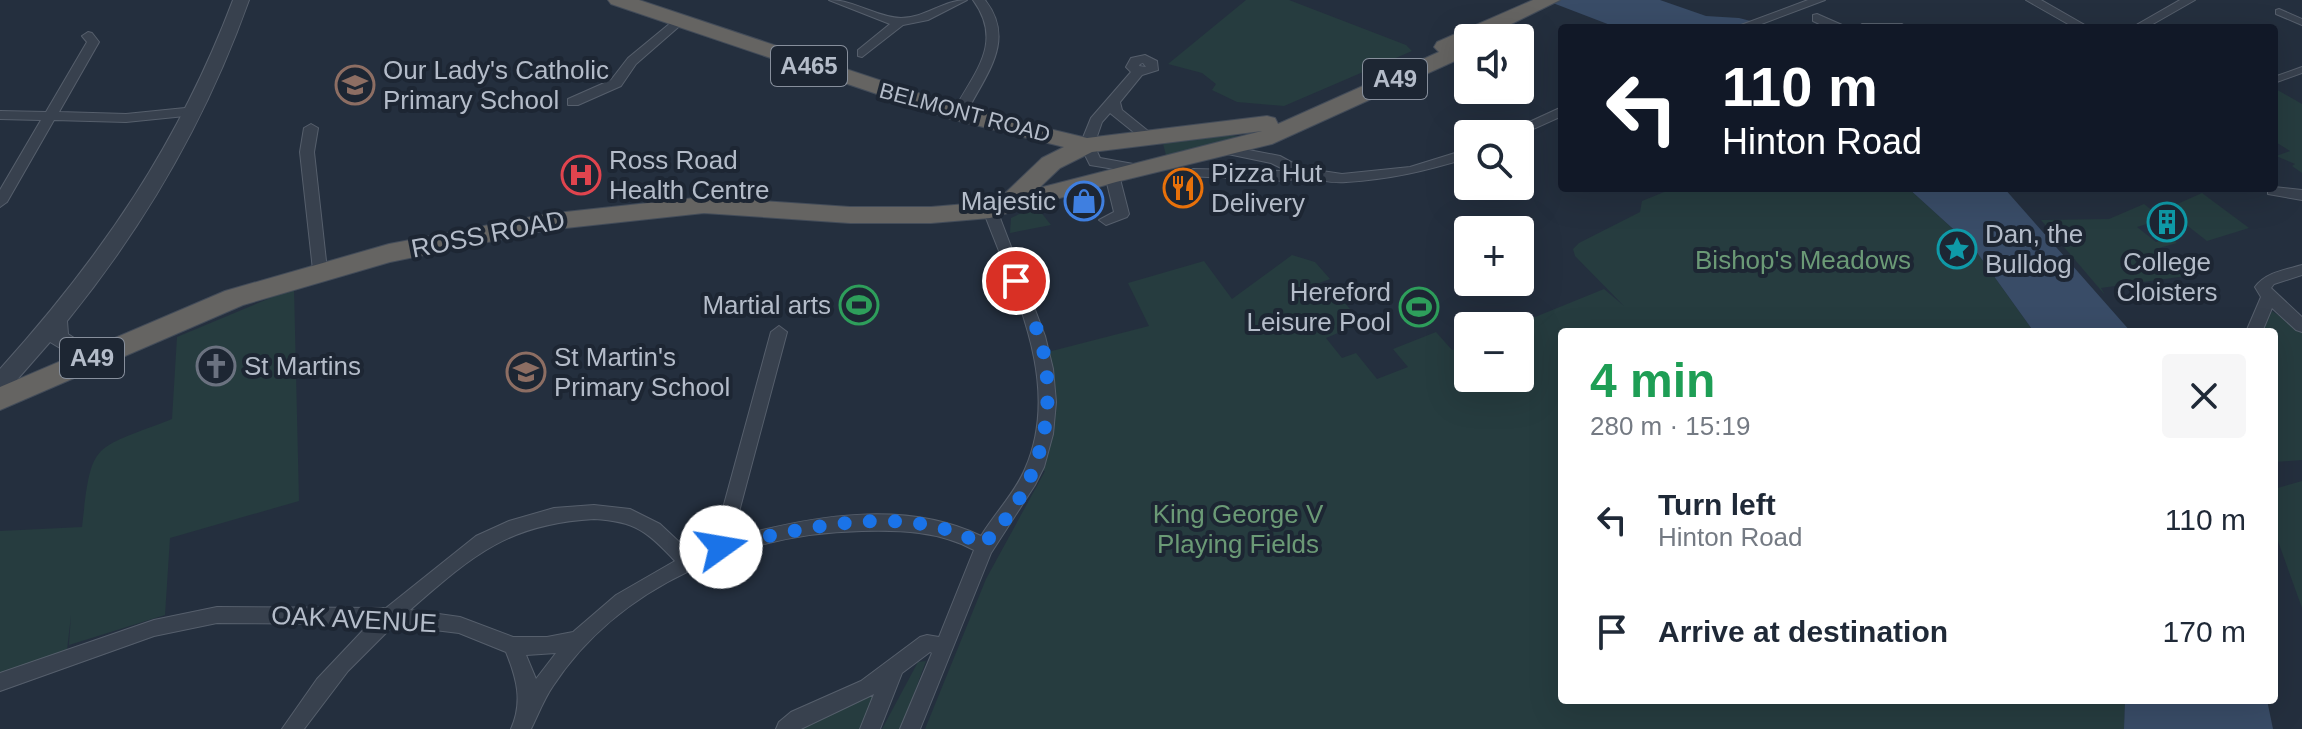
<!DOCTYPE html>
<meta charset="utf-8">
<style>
body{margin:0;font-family:Helvetica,sans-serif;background:#f6f6f7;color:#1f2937;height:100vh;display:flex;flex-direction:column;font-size:30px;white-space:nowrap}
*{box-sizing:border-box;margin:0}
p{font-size:26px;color:#747a83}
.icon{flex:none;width:44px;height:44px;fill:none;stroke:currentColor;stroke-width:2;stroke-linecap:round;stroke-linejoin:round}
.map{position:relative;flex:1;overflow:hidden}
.panel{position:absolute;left:1558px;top:328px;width:720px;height:376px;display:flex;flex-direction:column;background:#fff;border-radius:8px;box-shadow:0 8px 32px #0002}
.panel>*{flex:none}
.banner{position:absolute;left:1558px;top:24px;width:720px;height:168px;border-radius:8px;box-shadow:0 8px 32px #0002;background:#111827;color:#fff;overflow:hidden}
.buttons{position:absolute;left:1454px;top:24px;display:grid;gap:16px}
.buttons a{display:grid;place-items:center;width:80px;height:80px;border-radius:8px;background:#fff;box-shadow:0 8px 32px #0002;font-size:40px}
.pin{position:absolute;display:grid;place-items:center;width:68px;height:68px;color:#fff;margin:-34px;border:4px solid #fff;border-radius:50%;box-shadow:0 2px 8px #0007}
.me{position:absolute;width:88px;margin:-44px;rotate:77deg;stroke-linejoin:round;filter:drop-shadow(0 0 6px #0008)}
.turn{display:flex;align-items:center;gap:28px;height:168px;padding:0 32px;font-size:36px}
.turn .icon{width:104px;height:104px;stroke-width:2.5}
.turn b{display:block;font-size:56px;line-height:68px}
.round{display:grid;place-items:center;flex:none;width:84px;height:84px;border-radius:8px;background:#f6f6f7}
.head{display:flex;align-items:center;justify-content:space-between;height:136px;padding:0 32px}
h1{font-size:48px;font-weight:700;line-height:60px;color:#1e9e55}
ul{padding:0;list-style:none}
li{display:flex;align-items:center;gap:24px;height:112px;padding:0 32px}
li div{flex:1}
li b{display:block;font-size:30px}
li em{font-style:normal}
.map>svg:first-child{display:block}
.green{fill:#263c3f}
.water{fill:#394c67}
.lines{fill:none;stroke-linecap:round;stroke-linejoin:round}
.pedestrian-casing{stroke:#565f6c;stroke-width:2}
.minor-casing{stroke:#565f6c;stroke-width:2}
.tertiary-casing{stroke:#565f6c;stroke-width:2}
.trunk-casing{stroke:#434c59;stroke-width:2}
.pedestrian{fill:#38414e;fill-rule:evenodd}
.minor{fill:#38414e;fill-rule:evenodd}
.tertiary{fill:#38414e;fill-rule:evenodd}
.trunk{fill:#656462;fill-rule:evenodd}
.route{stroke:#1a73e8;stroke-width:14;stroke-dasharray:0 25.2}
.labels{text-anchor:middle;stroke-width:8;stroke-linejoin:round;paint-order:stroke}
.far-street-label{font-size:22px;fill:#b4bcc9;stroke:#1d2633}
.shield{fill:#1d2633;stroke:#878f9c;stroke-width:2}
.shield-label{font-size:24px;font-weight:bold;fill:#b4bcc9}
.poi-label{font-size:26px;fill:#b4bcc9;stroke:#1d2633;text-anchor:start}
.street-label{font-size:26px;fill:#b4bcc9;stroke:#1d2633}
.park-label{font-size:26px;fill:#6b9a76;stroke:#1d2633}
</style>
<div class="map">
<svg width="2302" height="729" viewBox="0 0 2302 729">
<rect width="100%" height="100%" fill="#242f3e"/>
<g class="green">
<polygon points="1246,0 1289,0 1406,45 1412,51 1284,106 1237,102 1212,90 1216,84 1202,73 1168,64"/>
<polygon points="2274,88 2302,104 2302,173 2292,166 2295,164 2276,156 2290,151 2274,141"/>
<polygon points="1231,135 1244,138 1166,155 1162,140"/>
<polygon points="1674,188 1908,188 1973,247 2034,332 1562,332 1562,700 2125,700 2124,729 925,729 986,579 1045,471 1035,469 1044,353 1149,326 1128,283 1204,261 1232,299 1292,255 1315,262 1330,279 1314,285 1326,299 1338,295 1362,323 1326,338 1342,358 1356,353 1377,379 1408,367 1393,349 1436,332 1452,350 1468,344 1468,378 1520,378 1520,326 1513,326 1604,289 1624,306 1575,256 1573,249 1579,243 1640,212 1642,201"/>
<polygon points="2202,193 2249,228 2207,241 2166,209"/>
<polygon points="2144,204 2163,219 2137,227 2156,242 2171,238 2177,243 2159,248 2186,276 2101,288 2105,295 2041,220 2109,219"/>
<polygon points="1036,206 1051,225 1010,233 1011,218"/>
<path d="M294 288 299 501 170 538 165 615 69 645 71 615 66 659 0 682V531L82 527C92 439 91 451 172 419L177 337Z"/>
<polygon points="2272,311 2302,331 2302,460 2276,462 2274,457 2274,332 2263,332"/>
<polygon points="2302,481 2302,608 2274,530 2274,489"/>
<polygon points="926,661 901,729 882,729 918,662"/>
<polygon points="873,693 876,694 867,729 796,729"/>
</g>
<g class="water">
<polygon points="1545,0 1660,0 1706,16 1739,18 1778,28 1618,28"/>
<polygon points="1908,188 2004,188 2131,332 2034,332 1973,247"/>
<polygon points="2125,700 2267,700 2273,729 2124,729"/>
</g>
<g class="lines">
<defs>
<g id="pedestrian">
<polygon points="2279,9 2302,19 2302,25 2276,14 2276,10"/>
<polygon points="2302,67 2302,73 2274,83 2274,77"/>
</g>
<g id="minor">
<path d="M829 0C855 0 876 17 901 18 925 18 943 0 967 0L928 20 903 25 862 57 858 56V50L890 24Z"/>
<path d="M973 0H985C1017 41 985 75 966 114L959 118 952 114C973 73 1005 44 973 0Z"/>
<polygon points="1808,0 1825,0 1751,28 1733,28"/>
<polygon points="2026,0 2041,0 2090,28 2075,28"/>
<polygon points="2180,0 2195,0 2146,28 2131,28"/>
<polygon points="1817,14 1842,25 1844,28 1828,28 1813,21 1813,15"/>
<polygon points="679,16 685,20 683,23 636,64 621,86 578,105 568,105 568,99 611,80 628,58"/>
<polygon points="1862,24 1902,24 1908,28 1856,28"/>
<polygon points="88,32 92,33 99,42 59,112 126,114 195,107 202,111 195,115 126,122 54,120 7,202 0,207 0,190 41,120 0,119 0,111 46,112 87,42 82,36"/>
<path d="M1145 55 1157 61 1158 70 1142 75 1120 102 1122 110 1153 135 1151 138H1141L1110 113 1102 122 1094 145 1100 158 1139 165 1146 169 1139 173 1090 165 1080 145 1091 118 1131 72 1126 67 1131 58ZM1143 63 1146 67 1139 66 1140 64Z"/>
<polygon points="1562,107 1562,116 1520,135 1503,134"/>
<polygon points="311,124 318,128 314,152 327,270 320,275 313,270 300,152 304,128"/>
<path d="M1228 146 1280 156 1302 168 1342 174 1410 167 1468 149V158C1425 171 1392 179 1346 182 1322 184 1310 174 1285 181L1188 176 1186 173 1193 169 1287 171 1271 163 1223 153V147Z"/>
<polygon points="1112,171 1119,175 1129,214 1127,217 1106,225 1099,220 1114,212 1105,175"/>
<polygon points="2274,187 2302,190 2302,200 2268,194 2268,188"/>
<path d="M990 205 997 210 1045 336 1053 369 1056 402 1053 434 1044 467 1035 485 991 553 920 729H900L932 653 930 652 902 673 880 729H860L874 694 801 729H776L779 722 791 712 861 681 920 637 927 635 939 637 974 550C939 531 900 530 862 531 745 533 619 585 553 686 544 699 538 715 531 729H511C523 702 517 679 506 652L459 633 394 625 348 671 304 729H282L317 679 369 624 217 623 154 636 0 691V673L154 620 217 607 386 608 476 536 509 521 554 508 594 505 630 509 660 524 692 554 713 545 771 332 779 326 787 332 732 538C810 516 905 499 981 536 995 513 1015 493 1025 469 1063 383 1013 291 983 210ZM594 519C635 521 648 532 675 561L616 595 573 632 547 637H513L460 617 410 610C472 556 507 524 594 519ZM556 653 536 679 526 655Z"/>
<path d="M2302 265V275L2274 284 2271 288 2302 317V332L2296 330 2272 308 2262 332H2246L2261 297 2255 287C2266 272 2285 270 2302 265Z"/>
</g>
<path id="tertiary" d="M233 0H249C207 118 146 224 67 321L68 334 74 338 129 339 132 345 129 351 70 354 50 342 8 390 0 392V369C102 256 179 143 233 0Z"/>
<path id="trunk" d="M608 0H639L966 109 1087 138 1267 116 1275 118 1278 124 1439 52 1434 47 1437 42 1533 0H1560L1483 38H1468V55L1272 144 1116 182 990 218 931 223H850L704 213 547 230 390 262 243 305 0 410V387L225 291 389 244 547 214 704 197 850 207H931L990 202 999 199 1042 158 1064 147 951 119 611 4ZM1262 131 1039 188 1060 168 1092 152Z"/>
</defs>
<use href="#pedestrian" class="pedestrian-casing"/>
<use href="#minor" class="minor-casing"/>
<use href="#tertiary" class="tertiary-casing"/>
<use href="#trunk" class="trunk-casing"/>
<use href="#pedestrian" class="pedestrian"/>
<use href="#minor" class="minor"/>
<use href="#tertiary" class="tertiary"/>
<use href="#trunk" class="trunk"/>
</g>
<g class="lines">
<path class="route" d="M721 547C799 529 908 500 982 545 1034 497 1057 425 1044 355 1040 330 1025 304 1016 281"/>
</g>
<defs>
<symbol id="school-ring" viewBox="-11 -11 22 22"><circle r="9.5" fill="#1d2633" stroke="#8d6e63" stroke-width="1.5"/><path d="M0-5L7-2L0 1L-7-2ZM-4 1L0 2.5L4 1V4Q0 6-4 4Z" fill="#8d6e63"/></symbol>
<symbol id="hospital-ring" viewBox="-11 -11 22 22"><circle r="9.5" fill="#1d2633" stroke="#e0444e" stroke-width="1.5"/><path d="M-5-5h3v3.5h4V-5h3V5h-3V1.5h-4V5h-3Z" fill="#e0444e"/></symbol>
<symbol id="restaurant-ring" viewBox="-11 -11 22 22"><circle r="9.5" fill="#1d2633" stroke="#e8710a" stroke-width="1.5"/><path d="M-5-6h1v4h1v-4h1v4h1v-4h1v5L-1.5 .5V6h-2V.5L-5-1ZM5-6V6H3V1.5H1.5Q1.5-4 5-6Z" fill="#e8710a"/></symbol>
<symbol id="shop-ring" viewBox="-11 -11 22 22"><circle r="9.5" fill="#1d2633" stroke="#3f7fe0" stroke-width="1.5"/><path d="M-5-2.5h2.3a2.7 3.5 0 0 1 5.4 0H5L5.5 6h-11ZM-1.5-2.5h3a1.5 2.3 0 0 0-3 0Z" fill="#3f7fe0"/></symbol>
<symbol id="building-ring" viewBox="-11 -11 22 22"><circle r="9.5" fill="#1d2633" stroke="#0f9aa8" stroke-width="1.5"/><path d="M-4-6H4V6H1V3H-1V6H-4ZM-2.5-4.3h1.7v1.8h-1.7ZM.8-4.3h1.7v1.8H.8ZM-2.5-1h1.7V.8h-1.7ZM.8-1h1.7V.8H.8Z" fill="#0f9aa8"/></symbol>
<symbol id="sight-ring" viewBox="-11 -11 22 22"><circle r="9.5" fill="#1d2633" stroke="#0f9aa8" stroke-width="1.5"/><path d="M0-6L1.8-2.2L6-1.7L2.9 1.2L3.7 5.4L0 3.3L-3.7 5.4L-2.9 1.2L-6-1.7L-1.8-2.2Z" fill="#0f9aa8"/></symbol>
<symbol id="stadium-ring" viewBox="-11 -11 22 22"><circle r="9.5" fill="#1d2633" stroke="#2e9e5b" stroke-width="1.5"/><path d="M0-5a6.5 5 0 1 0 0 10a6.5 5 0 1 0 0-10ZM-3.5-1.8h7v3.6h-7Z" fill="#2e9e5b"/></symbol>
<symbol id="church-ring" viewBox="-11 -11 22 22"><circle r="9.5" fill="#1d2633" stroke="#6b7280" stroke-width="1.5"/><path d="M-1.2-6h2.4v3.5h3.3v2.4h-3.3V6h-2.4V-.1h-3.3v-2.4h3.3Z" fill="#6b7280"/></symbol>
</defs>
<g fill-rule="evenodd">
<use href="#school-ring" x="333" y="63" width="44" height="44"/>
<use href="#hospital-ring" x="559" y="153" width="44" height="44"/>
<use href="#restaurant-ring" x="1161" y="166" width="44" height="44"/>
<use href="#shop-ring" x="1062" y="179" width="44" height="44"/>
<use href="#building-ring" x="2145" y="200" width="44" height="44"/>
<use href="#sight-ring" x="1935" y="227" width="44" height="44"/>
<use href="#stadium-ring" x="837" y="283" width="44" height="44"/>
<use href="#stadium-ring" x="1397" y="285" width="44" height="44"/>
<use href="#church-ring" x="194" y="344" width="44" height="44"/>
<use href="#school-ring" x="504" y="350" width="44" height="44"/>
</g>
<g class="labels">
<g class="far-street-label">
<text transform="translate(965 112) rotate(15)" y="8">BELMONT ROAD</text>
</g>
<g class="shield">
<rect x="771" y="46" width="76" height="40" rx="6"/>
<rect x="1363" y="59" width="64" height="40" rx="6"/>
<rect x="60" y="338" width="64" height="40" rx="6"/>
</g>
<g class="shield-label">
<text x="809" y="74">A465</text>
<text x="1395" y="87">A49</text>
<text x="92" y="366">A49</text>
</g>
<g class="poi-label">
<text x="383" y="79">Our Lady's Catholic<tspan x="383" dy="30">Primary School</tspan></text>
<text x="609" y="169">Ross Road<tspan x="609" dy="30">Health Centre</tspan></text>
<text x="1211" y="182">Pizza Hut<tspan x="1211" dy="30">Delivery</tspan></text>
<text x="1056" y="210" text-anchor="end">Majestic</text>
<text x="1985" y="243">Dan, the<tspan x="1985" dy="30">Bulldog</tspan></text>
<text x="2167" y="271" text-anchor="middle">College<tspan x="2167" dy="30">Cloisters</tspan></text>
<text x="1391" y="301" text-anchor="end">Hereford<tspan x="1391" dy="30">Leisure Pool</tspan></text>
<text x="831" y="314" text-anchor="end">Martial arts</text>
<text x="554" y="366">St Martin's<tspan x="554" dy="30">Primary School</tspan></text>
<text x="244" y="375">St Martins</text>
</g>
<g class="street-label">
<text transform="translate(488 234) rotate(-11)" y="9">ROSS ROAD</text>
<text transform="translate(354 619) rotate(3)" y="9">OAK AVENUE</text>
</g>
<g class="park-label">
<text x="1803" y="269">Bishop's Meadows</text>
<text x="1238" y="523">King George V<tspan x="1238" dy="30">Playing Fields</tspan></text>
</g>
</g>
</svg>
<div class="buttons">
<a><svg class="icon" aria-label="sound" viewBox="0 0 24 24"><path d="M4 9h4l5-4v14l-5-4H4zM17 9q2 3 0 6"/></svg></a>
<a><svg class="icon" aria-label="search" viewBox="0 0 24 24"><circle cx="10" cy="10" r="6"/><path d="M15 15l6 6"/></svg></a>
<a>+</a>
<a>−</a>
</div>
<div class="pin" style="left:1016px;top:281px;background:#d93025"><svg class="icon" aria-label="arrive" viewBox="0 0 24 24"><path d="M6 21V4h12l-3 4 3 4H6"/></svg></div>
<svg class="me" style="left:721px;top:547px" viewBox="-20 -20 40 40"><circle r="19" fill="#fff"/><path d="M0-13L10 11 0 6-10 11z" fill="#1a73e8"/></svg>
<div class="banner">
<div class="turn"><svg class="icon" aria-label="left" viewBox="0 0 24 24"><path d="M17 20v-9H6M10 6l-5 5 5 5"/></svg><div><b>110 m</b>Hinton Road</div></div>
</div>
<section class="panel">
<div class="head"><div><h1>4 min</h1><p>280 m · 15:19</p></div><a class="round"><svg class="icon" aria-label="close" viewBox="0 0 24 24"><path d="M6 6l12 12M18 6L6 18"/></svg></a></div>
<ul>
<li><svg class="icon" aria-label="left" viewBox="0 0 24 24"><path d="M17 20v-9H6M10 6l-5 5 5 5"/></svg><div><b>Turn left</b><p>Hinton Road</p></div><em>110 m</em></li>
<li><svg class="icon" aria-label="arrive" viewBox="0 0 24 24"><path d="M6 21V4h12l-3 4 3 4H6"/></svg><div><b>Arrive at destination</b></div><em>170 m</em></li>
</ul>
</section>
</div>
